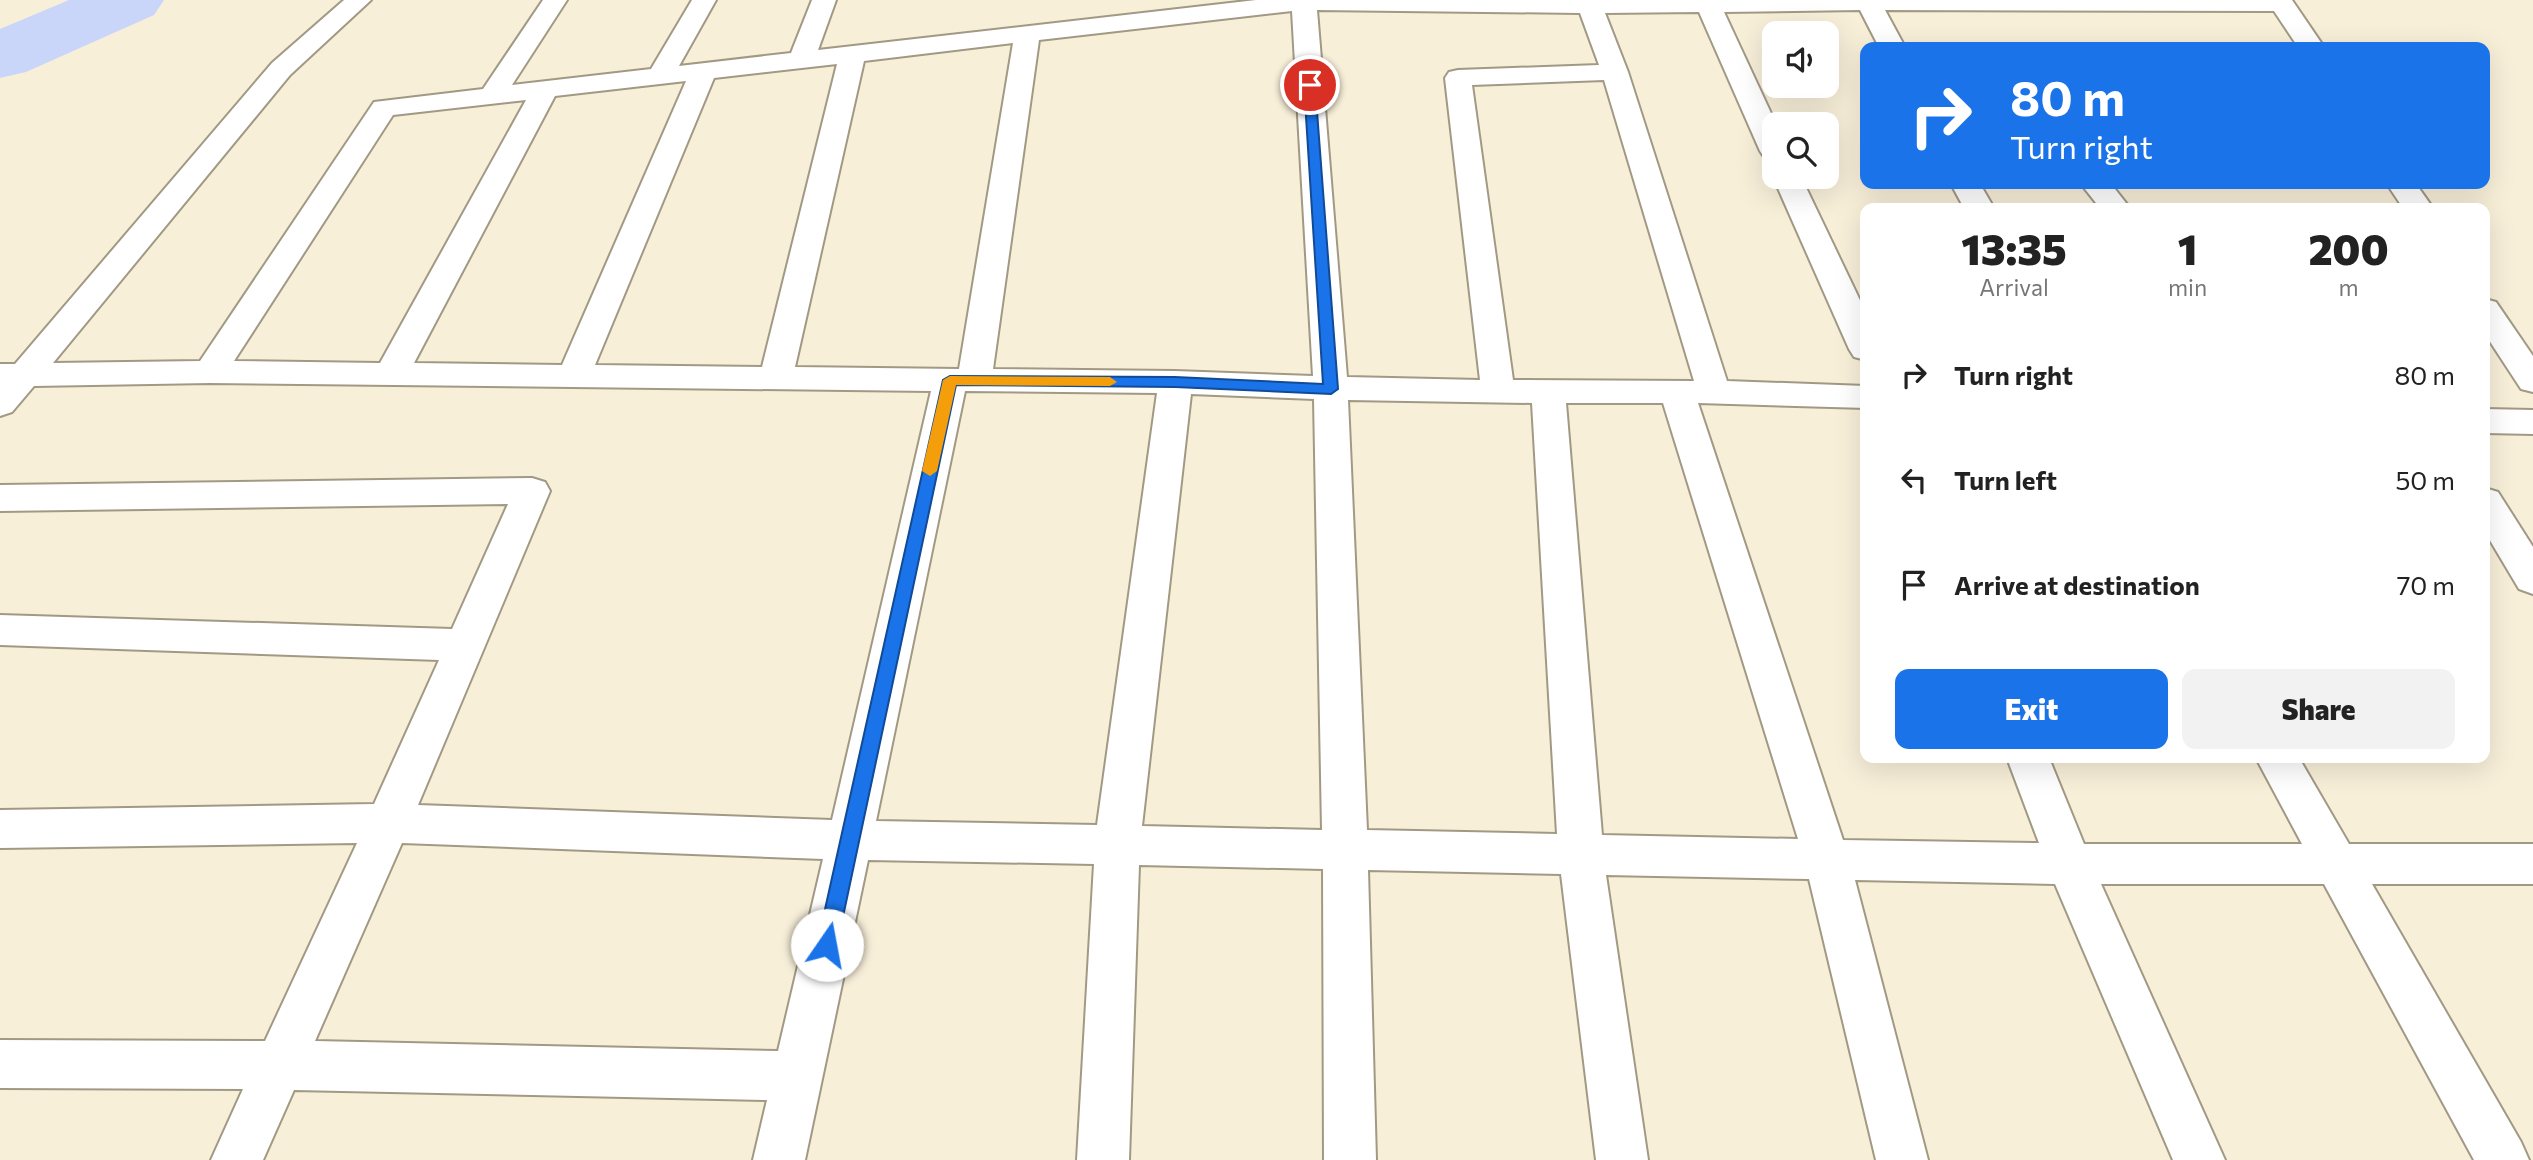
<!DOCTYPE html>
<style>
body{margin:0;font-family:Commissioner,sans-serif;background:#f2f2f2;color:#222;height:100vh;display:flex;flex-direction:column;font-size:26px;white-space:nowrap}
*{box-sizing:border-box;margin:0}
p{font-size:23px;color:#767676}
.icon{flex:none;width:38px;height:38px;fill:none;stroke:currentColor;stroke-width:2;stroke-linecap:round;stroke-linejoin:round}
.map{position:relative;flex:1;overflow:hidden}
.side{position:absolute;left:1860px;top:203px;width:630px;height:560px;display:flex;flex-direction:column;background:#fff;border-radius:14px;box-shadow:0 7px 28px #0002}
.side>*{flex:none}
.banner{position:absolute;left:1860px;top:42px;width:630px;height:147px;border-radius:14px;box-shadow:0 7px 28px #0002;background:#1a73e8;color:#fff;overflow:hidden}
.controls{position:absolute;left:1762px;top:21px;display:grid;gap:14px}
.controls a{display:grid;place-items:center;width:77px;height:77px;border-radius:14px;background:#fff;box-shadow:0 7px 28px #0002;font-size:35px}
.pin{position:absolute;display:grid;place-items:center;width:60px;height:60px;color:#fff;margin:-30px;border:4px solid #fff;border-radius:50%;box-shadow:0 2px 7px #0007}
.me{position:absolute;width:77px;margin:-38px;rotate:12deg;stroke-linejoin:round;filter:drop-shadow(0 0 5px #0008)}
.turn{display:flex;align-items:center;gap:24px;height:147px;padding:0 35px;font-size:32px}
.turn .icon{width:91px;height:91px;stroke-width:2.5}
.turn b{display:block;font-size:49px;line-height:60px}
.eta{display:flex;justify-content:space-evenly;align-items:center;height:119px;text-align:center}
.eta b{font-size:42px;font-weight:800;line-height:49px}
.action{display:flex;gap:14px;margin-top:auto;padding:14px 35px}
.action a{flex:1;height:80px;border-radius:14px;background:#1a73e8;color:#fff;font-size:28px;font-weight:800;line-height:80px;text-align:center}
.action a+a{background:#f2f2f2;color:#222}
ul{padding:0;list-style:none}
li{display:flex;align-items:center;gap:21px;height:105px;padding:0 35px}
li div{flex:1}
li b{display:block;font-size:26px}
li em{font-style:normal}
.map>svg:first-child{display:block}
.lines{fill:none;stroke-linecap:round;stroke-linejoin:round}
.river{fill:#c9d6f9;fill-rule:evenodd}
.minor-casing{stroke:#a19984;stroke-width:4}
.minor{fill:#fff;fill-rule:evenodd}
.route{fill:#1a73e8;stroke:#114b97;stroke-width:2}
.slow{fill:#f59e0b}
</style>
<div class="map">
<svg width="2533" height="1160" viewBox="0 0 2533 1160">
<rect width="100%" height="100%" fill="#f8efd9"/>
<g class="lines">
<polygon class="river" points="69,0 164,0 154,15 26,72 0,78 0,29"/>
<defs>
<g id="minor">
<path d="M344 0H371L290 75 53 363 200 361 374 102 483 89 543 0H567L512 85 651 69 692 0H716L679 66 791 53 812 0H836L818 50 1256 0H2292L2324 47H2298L2274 11 1885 10 1905 47H1879L1860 10 1724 12 1776 124 1774 160 1764 157 1760 151 1699 12 1605 13 1628 72 1727 381 1866 386V408L1698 403 1843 840 2039 843 2007 758H2049L2084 844H2302L2256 758H2299L2349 844H2533V884H2372L2521 1142 2529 1160H2474L2324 884H2101L2225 1160H2173L2055 884 1855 880 1928 1160H1876L1809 879 1606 875 1648 1160H1596L1561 874 1368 870 1376 1160H1324L1323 869 1139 865 1129 1160H1077L1094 864 868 860 805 1160H753L767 1100 294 1090 263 1160H211L243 1089 0 1088V1040L265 1041 357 843 0 848V810L374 804 439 660 0 645V615L452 629 508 504 0 511V485L532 478 545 482 550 491 418 805 832 820 931 391 210 383 34 386 12 412 0 416V364H15L272 63ZM1317 10 1580 13 1599 65 1458 70 1449 72 1445 78 1480 380 1347 377ZM1292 11 1313 376 1175 371 993 369 1039 40ZM1013 43 959 369 795 367 864 61ZM837 64 762 367 595 365 714 78ZM1604 80 1694 381 1513 380 1472 85ZM686 81 562 365 414 363 555 96ZM526 100 380 363 234 361 393 115ZM965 391 1157 393 1097 825 876 821ZM1191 394 1314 399 1322 830 1142 826ZM1348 400 1532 403 1557 834 1367 830ZM1566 403H1663L1798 839 1602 835ZM402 843 823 859 778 1051 315 1041Z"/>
<polygon points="1774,174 1774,177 1801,177 1866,313 1866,360 1854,357 1849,349 1773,177"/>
<polygon points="1951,184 1980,184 1994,208 1964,208"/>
<polygon points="2081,184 2111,184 2130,208 2100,208"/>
<polygon points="2387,184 2416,184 2433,208 2403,208"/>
<polygon points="2485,299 2496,302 2533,356 2533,392 2521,389 2485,334"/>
<polygon points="2485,409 2533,410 2533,434 2485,433"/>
<polygon points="2485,488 2498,492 2533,547 2533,594 2519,589 2485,532"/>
</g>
</defs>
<use href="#minor" class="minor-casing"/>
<use href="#minor" class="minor"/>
</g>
<polygon class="route" points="1310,81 1315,85 1338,389 1331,394 1175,387 956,385 837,945 834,951 827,954 820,951 817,945 943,380 950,376 1175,377 1323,384 1304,85"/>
<polygon class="slow" points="950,376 1110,377 1117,382 1110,386 956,385 937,471 930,476 922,471 943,380"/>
</svg>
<div class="controls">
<a><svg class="icon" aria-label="sound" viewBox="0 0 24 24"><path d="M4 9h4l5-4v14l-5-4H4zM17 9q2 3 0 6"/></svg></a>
<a><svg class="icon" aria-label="search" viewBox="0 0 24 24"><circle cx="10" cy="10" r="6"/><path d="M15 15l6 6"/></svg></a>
</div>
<div class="pin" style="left:1310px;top:85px;background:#d93025"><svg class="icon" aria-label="arrive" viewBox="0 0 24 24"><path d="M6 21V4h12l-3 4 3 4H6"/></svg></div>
<svg class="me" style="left:827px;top:945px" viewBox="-20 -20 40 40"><circle r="19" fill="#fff"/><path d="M0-13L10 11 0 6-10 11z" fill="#1a73e8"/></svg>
<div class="banner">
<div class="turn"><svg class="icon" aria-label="right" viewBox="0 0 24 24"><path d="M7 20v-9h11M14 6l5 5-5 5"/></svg><div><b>80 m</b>Turn right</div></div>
</div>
<section class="side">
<div class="eta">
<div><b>13:35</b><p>Arrival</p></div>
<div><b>1</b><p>min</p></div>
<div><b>200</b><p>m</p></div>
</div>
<ul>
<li><svg class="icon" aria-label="right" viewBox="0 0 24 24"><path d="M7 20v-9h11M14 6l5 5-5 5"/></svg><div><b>Turn right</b></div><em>80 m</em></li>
<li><svg class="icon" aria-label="left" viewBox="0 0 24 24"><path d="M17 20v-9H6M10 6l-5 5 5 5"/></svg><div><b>Turn left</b></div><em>50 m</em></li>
<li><svg class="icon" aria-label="arrive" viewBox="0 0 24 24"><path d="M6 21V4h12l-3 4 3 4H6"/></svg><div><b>Arrive at destination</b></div><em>70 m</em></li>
</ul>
<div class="action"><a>Exit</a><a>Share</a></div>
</section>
</div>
